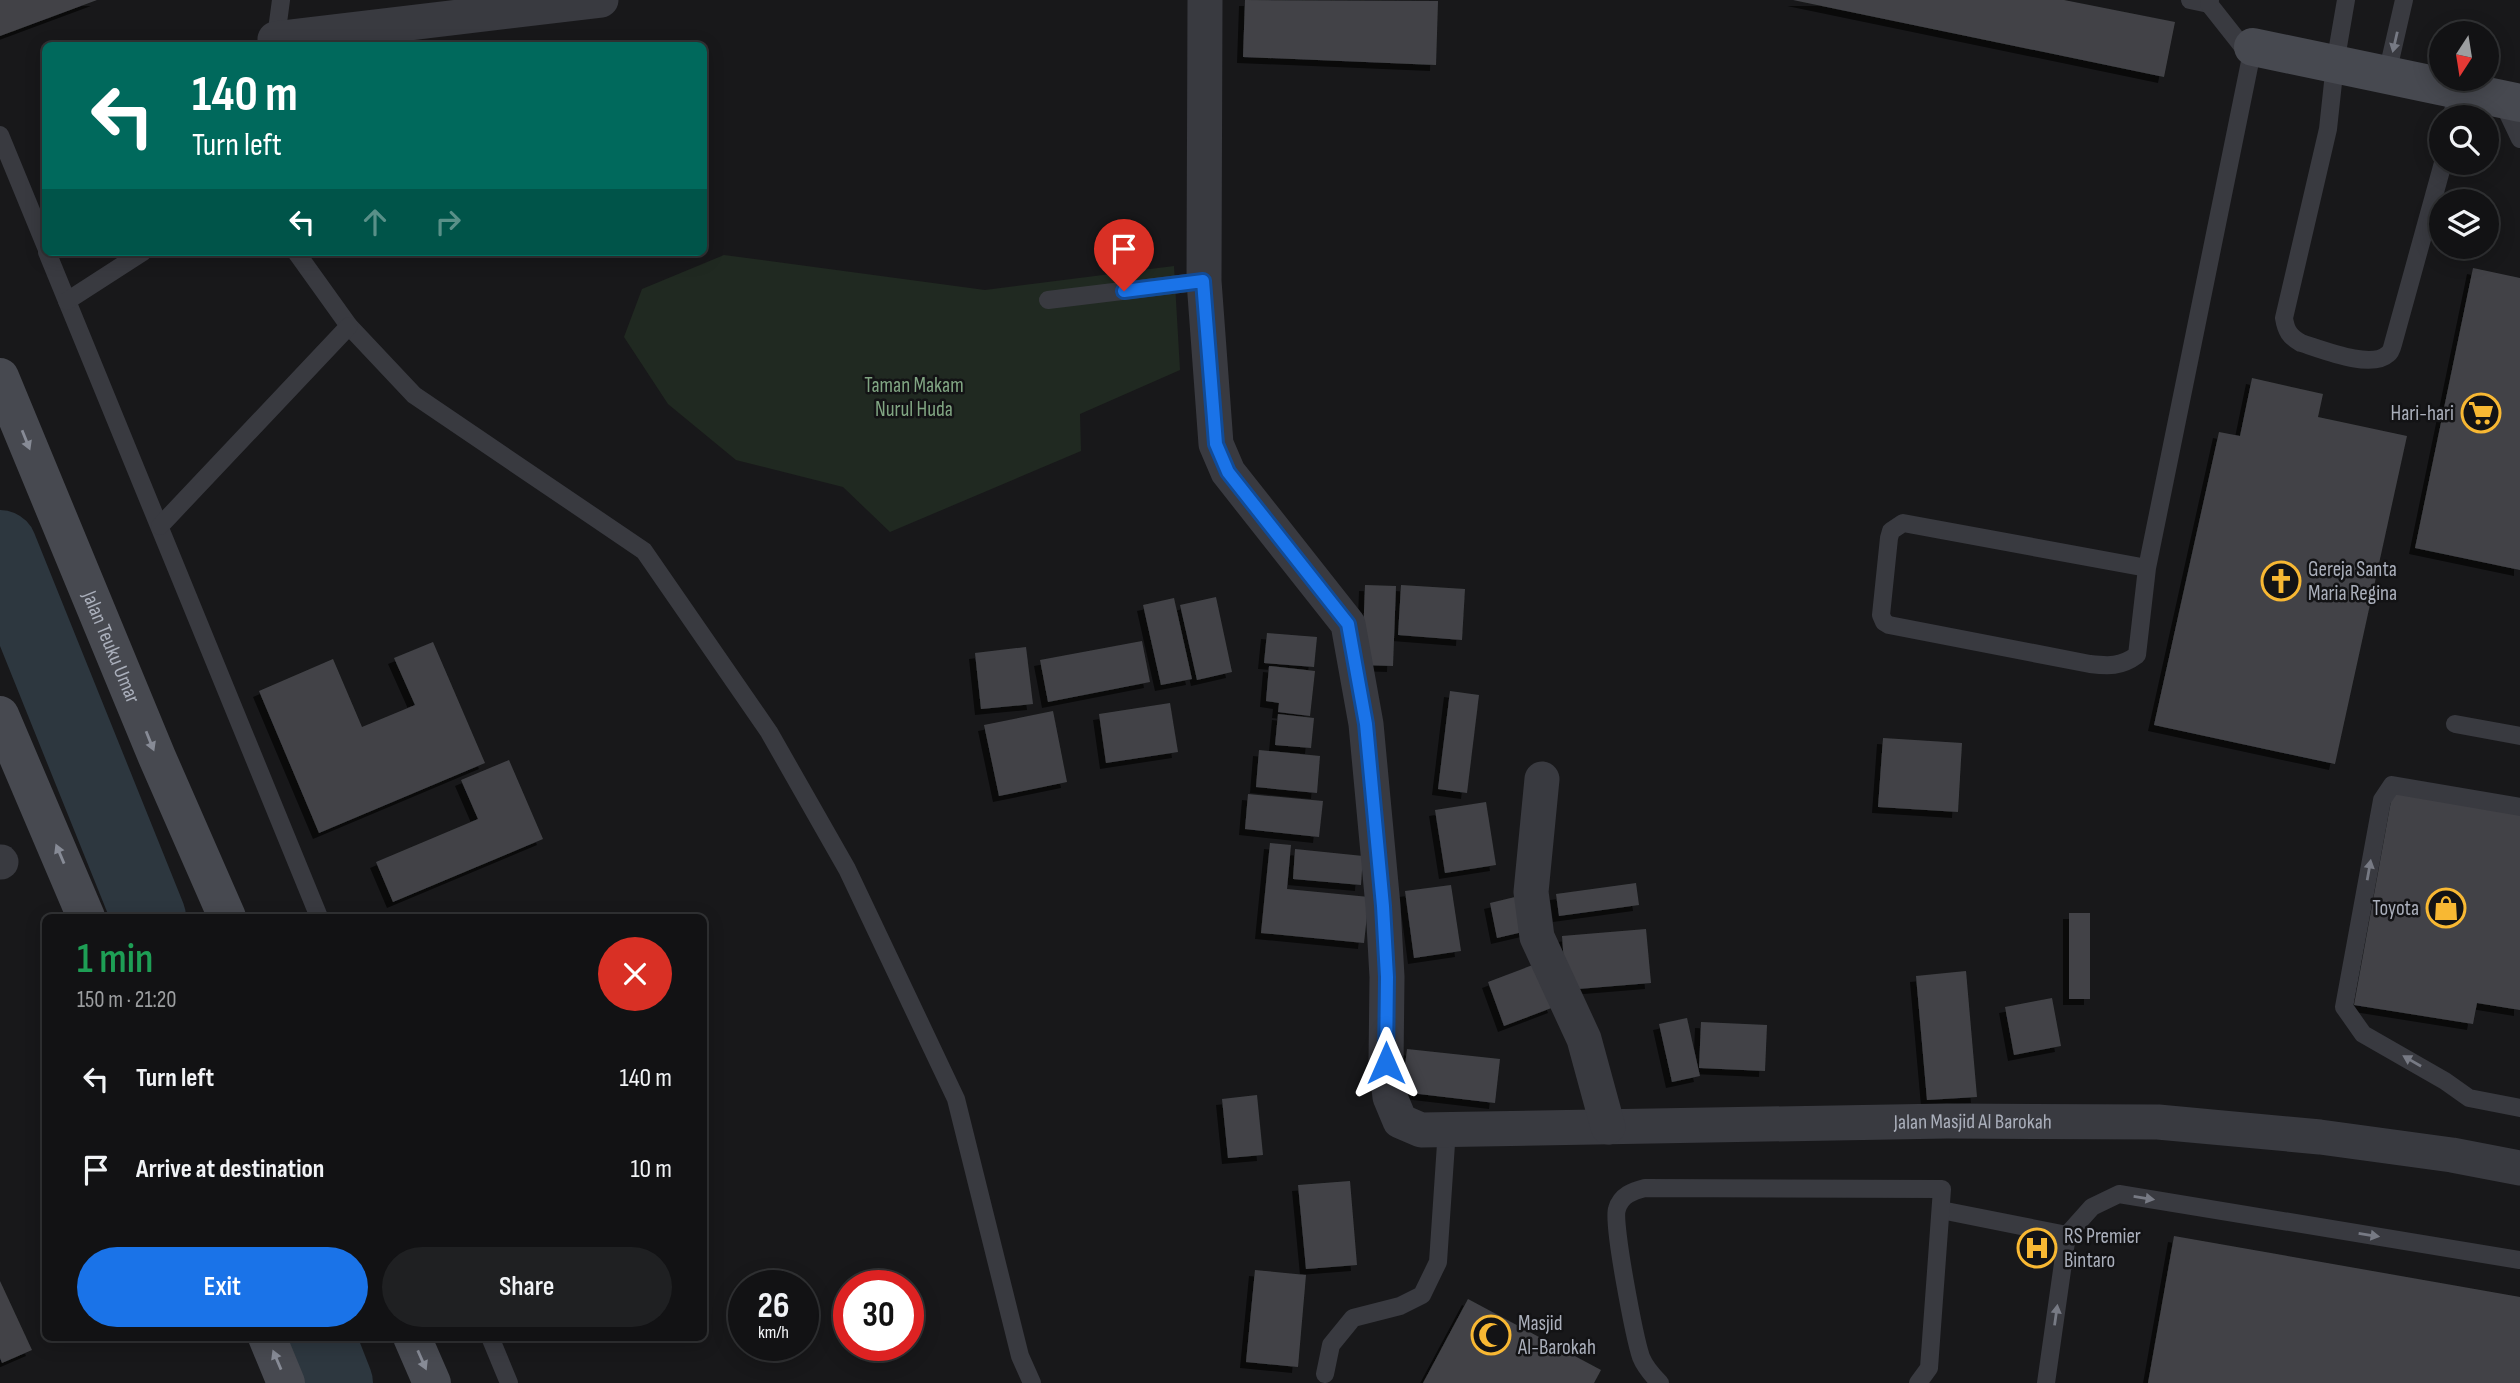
<!DOCTYPE html>
<meta charset="utf-8">
<style>
body{margin:0;font-family:"Sofia Sans Condensed",sans-serif;background:#1f2022;color:#f1f3f6;height:100vh;display:flex;flex-direction:column;font-size:26px;white-space:nowrap}
*{box-sizing:border-box;margin:0}
p{font-size:23px;color:#9c9ea0}
.icon{flex:none;width:38px;height:38px;fill:none;stroke:currentColor;stroke-width:2;stroke-linecap:round;stroke-linejoin:round}
.map{position:relative;flex:1;overflow:hidden}
.panel{position:absolute;left:42px;top:914px;width:665px;height:427px;display:flex;flex-direction:column;background:#121214;border-radius:10px;box-shadow:0 4px 18px #0003,0 0 0 2px #313234}
.panel>*{flex:none}
.guide{position:absolute;left:42px;top:42px;width:665px;height:214px;border-radius:10px;box-shadow:0 4px 18px #0003,0 0 0 2px #313234;background:#00695c;color:#fff;overflow:hidden}
.needle{width:46px;rotate:192deg}
.buttons{position:absolute;left:2429px;top:21px;display:grid;gap:14px}
.buttons a{display:grid;place-items:center;width:70px;height:70px;border-radius:50%;background:#121214;box-shadow:0 4px 18px #0003,0 0 0 2px #313234;font-size:35px}
.speed{position:absolute;left:728px;top:1270px;display:flex;gap:14px;font-size:35px;font-weight:700;text-align:center}
.speed>*{display:grid;place-content:center;width:91px;height:91px;border-radius:50%;background:#121214;box-shadow:0 4px 18px #0003,0 0 0 2px #313234;line-height:1}
.speed small{font-size:18px;font-weight:400}
.speed .limit{border:10px solid #d22;background:#fff;color:#111}
.pin{position:absolute;display:grid;place-items:center;width:60px;height:60px;color:#fff;margin:-72px -30px;border-radius:50% 50% 50% 0;rotate:-45deg;box-shadow:0 0 7px #0007}
.pin .icon{rotate:45deg}
.me{position:absolute;width:77px;margin:-38px;rotate:0deg;stroke-linejoin:round;filter:drop-shadow(0 0 5px #0008)}
.turn{display:flex;align-items:center;gap:24px;height:147px;padding:0 35px;font-size:32px}
.turn .icon{width:91px;height:91px;stroke-width:2.5}
.turn b{display:block;font-size:49px;line-height:60px}
.lanes{display:flex;align-items:center;height:66px;padding:0 35px;background:#0003;justify-content:center;gap:35px;direction:ltr}
.lanes .off{opacity:.35}
.round{display:grid;place-items:center;flex:none;width:74px;height:74px;border-radius:37px;background:#1f2022}
.head{display:flex;align-items:center;justify-content:space-between;height:119px;padding:0 35px}
h1{font-size:42px;font-weight:600;line-height:52px;color:#1e9e55}
.button{display:flex;gap:14px;margin-top:auto;padding:14px 35px}
.button a{flex:1;height:80px;border-radius:42px;background:#1a73e8;color:#fff;font-size:28px;font-weight:600;line-height:80px;text-align:center}
.button a+a{background:#1f2022;color:#f1f3f6}
ul{padding:0;list-style:none}
li{display:flex;align-items:center;gap:21px;height:91px;padding:0 35px}
li div{flex:1}
li b{display:block;font-size:26px}
li em{font-style:normal}
.map>svg:first-child{display:block}
.green{fill:#202921}
.lines{fill:none;stroke-linecap:round;stroke-linejoin:round}
.river{stroke:#2d373f;stroke-width:74}
.building{fill:#424347;filter:url(#shadow)}
.lane{stroke:#393a40;stroke-width:18}
.street{stroke:#393a40;stroke-width:35}
.secondary{stroke:#474950;stroke-width:38}
.oneway{fill:#777a84}
.oneway2{fill:#878b96}
.route-casing{stroke:#114b97;stroke-width:18}
.route{stroke:#1a73e8;stroke-width:12}
.labels{text-anchor:middle;stroke-width:5;stroke-linejoin:round;paint-order:stroke}
.park-label{font-size:21px;fill:#81a683;stroke:#131315}
.poi-label{font-size:21px;fill:#aaafbb;stroke:#131315;text-anchor:start}
.street-label{font-size:21px;fill:#aaafbb;stroke:#131315}
</style>
<div class="map">
<svg width="2520" height="1383" viewBox="0 0 2520 1383">
<defs>
<filter id="shadow"><feDropShadow dx="-6" dy="6" stdDeviation="0" flood-color="#0009"/></filter>
</defs>
<rect width="100%" height="100%" fill="#18181a"/>
<polygon class="green" points="724,255 985,290 1174,266 1180,370 1080,414 1081,451 890,532 843,487 736,460 668,404 624,337 642,289"/>
<g class="lines">
<g class="river">
<polyline points="0,547 149,917"/>
<polyline points="318,1337 336,1383"/>
</g>
</g>
<g class="building">
<polygon points="0,0 97,0 0,36"/>
<polygon points="1245,0 1438,1 1436,65 1243,57"/>
<polygon points="1793,0 2064,0 2175,22 2164,77"/>
<polygon points="2473,268 2520,278 2520,570 2415,548"/>
<polygon points="2252,378 2323,394 2318,417 2407,436 2335,764 2154,725 2219,432 2240,436"/>
<polygon points="1365,585 1396,586 1393,666 1362,665"/>
<polygon points="1401,585 1465,589 1462,640 1398,635"/>
<polygon points="1216,597 1232,672 1197,680 1180,605"/>
<polygon points="1174,598 1192,679 1161,685 1143,605"/>
<polygon points="1267,633 1317,637 1314,667 1264,663"/>
<polygon points="1142,641 1150,682 1048,702 1040,660"/>
<polygon points="433,642 485,763 319,833 259,691 333,659 362,727 415,705 394,658"/>
<polygon points="1026,647 1033,704 981,709 975,653"/>
<polygon points="1269,666 1315,671 1310,716 1278,712 1279,703 1266,701"/>
<polygon points="1450,691 1479,695 1467,793 1438,789"/>
<polygon points="1170,703 1178,752 1106,763 1099,714"/>
<polygon points="1053,711 1067,782 999,796 984,725"/>
<polygon points="1278,714 1314,718 1311,748 1275,745"/>
<polygon points="1883,738 1962,743 1958,812 1878,807"/>
<polygon points="1259,750 1320,756 1317,793 1256,787"/>
<polygon points="509,760 543,839 393,902 376,862 478,819 461,780"/>
<polygon points="2393,790 2520,813 2520,1010 2477,1003 2473,1024 2354,1005"/>
<polygon points="1248,794 1323,801 1319,837 1245,829"/>
<polygon points="1486,802 1496,865 1445,873 1435,810"/>
<polygon points="1270,843 1291,845 1287,889 1369,897 1364,943 1261,933"/>
<polygon points="1295,849 1363,856 1361,885 1293,879"/>
<polygon points="1636,883 1639,905 1559,916 1556,894"/>
<polygon points="1451,885 1461,951 1414,958 1405,891"/>
<polygon points="1519,896 1527,931 1497,938 1490,903"/>
<rect x="2069" y="913" width="21" height="86"/>
<polygon points="1646,929 1651,983 1566,990 1562,936"/>
<polygon points="1538,963 1554,1007 1504,1026 1488,982"/>
<polygon points="1966,971 1977,1097 1927,1100 1916,976"/>
<polygon points="2052,998 2061,1046 2014,1055 2005,1007"/>
<polygon points="1687,1018 1700,1076 1672,1082 1659,1024"/>
<polygon points="1701,1022 1767,1025 1765,1071 1699,1068"/>
<polygon points="1407,1049 1500,1059 1495,1103 1402,1092"/>
<polygon points="1257,1095 1263,1155 1228,1158 1222,1099"/>
<polygon points="1350,1181 1357,1265 1306,1269 1298,1185"/>
<polygon points="2174,1236 2520,1297 2520,1383 2148,1383"/>
<polygon points="1255,1270 1306,1275 1298,1367 1246,1362"/>
<polygon points="0,1281 32,1350 2,1363 0,1358"/>
<polygon points="1468,1299 1601,1370 1594,1383 1423,1383"/>
</g>
<g class="lines">
<g class="lane">
<polyline points="2190,0 2209,4 2210,0"/>
<path d="M2346 0 2335 64 2328 129 2284 318C2286 331 2290 337 2301 343 2321 349 2371 370 2388 354 2391 352 2392 348 2393 344L2443 163"/>
<polyline points="275,45 281,0"/>
<polyline points="2387,74 2404,0"/>
<polyline points="2502,101 2520,139"/>
<polyline points="2452,117 2457,89"/>
<polyline points="0,135 46,247"/>
<polyline points="47,252 319,917"/>
<polyline points="296,252 349,326 414,395 644,551 769,732 847,869 956,1099 1020,1356 1032,1383"/>
<polyline points="1048,300 1204,281"/>
<polyline points="67,301 143,252"/>
<polyline points="160,526 349,326"/>
<path d="M2147 568 1903 523 1891 531 1889 538 1881 615 1884 622 1889 625 2090 664C2108 666 2121 667 2137 655L2147 568 2253 47H2243L2209 4"/>
<polyline points="2455,724 2520,736"/>
<polyline points="2520,807 2392,785 2382,800 2344,1007 2363,1034 2445,1081 2469,1098 2520,1108"/>
<polyline points="1941,1210 2067,1235"/>
<polyline points="490,1337 509,1383"/>
<polyline points="1325,1374 1331,1345 1353,1318 1400,1306 1422,1295 1438,1262 1447,1129"/>
<path d="M1660 1383C1653 1376 1645 1367 1641 1357 1635 1339 1612 1223 1617 1209 1621 1195 1633 1191 1645 1188L1942 1189 1929 1368 1918 1383"/>
<polyline points="2046,1383 2067,1235 2092,1207 2119,1194 2520,1260"/>
</g>
<g class="street">
<path id="s1" d="M1205 0 1204 281 1216 444 1228 472 1348 624 1366 724 1383 906 1387 977 1386 1064 1390 1097 1400 1121 1421 1130 1947 1121 2158 1122 2320 1137 2452 1155 2520 1168"/>
<polyline points="275,39 601,0"/>
<polyline points="1542,779 1531,892 1537,937 1584,1039 1608,1127"/>
<polyline points="0,862 1,862"/>
</g>
<g class="secondary">
<polyline points="2253,47 2520,103"/>
<path id="s2" d="M0 377 157 757 227 917"/>
<polyline points="0,715 86,917"/>
<polyline points="267,1337 286,1383"/>
<polyline points="412,1337 432,1383"/>
</g>
</g>
<defs><path id="oneway-solid" d="M-6-.8H1V-3.2L6.5 0L1 3.2V.8H-6Z" transform="scale(1.75)"/></defs>
<g class="oneway">
<use href="#oneway-solid" transform="translate(2395 42) rotate(103)"/>
<use href="#oneway-solid" transform="translate(2369 870) rotate(-80)"/>
<use href="#oneway-solid" transform="translate(2412 1061) rotate(-150)"/>
<use href="#oneway-solid" transform="translate(2144 1198) rotate(9)"/>
<use href="#oneway-solid" transform="translate(2369 1235) rotate(9)"/>
<use href="#oneway-solid" transform="translate(2056 1315) rotate(-82)"/>
</g>
<g class="oneway2">
<use href="#oneway-solid" transform="translate(26 440) rotate(68)"/>
<use href="#oneway-solid" transform="translate(150 741) rotate(68)"/>
<use href="#oneway-solid" transform="translate(60 854) rotate(-113)"/>
<use href="#oneway-solid" transform="translate(277 1360) rotate(-113)"/>
<use href="#oneway-solid" transform="translate(422 1360) rotate(66)"/>
</g>
<g class="lines">
<defs>
<polyline id="route" points="1124,291 1203,281 1216,444 1228,472 1348,624 1366,724 1383,906 1387,977 1386,1063"/>
</defs>
<use href="#route" class="route-casing"/>
<use href="#route" class="route"/>
</g>
<defs>
<symbol id="supermarket-ring" viewBox="-11 -11 22 22"><circle r="9.5" fill="#131315" stroke="#f8b833" stroke-width="1.5"/><path d="M-6-5.5h2.5l.6 2H6L4.5 2H-2.5L-4.4-4H-6ZM-1.5 3.2a1.3 1.3 0 1 0 .1 0ZM3 3.2a1.3 1.3 0 1 0 .1 0Z" fill="#f8b833"/></symbol>
<symbol id="church-ring" viewBox="-11 -11 22 22"><circle r="9.5" fill="#131315" stroke="#f8b833" stroke-width="1.5"/><path d="M-1.2-6h2.4v3.5h3.3v2.4h-3.3V6h-2.4V-.1h-3.3v-2.4h3.3Z" fill="#f8b833"/></symbol>
<symbol id="shop-ring" viewBox="-11 -11 22 22"><circle r="9.5" fill="#131315" stroke="#f8b833" stroke-width="1.5"/><path d="M-5-2.5h2.3a2.7 3.5 0 0 1 5.4 0H5L5.5 6h-11ZM-1.5-2.5h3a1.5 2.3 0 0 0-3 0Z" fill="#f8b833"/></symbol>
<symbol id="hospital-ring" viewBox="-11 -11 22 22"><circle r="9.5" fill="#131315" stroke="#f8b833" stroke-width="1.5"/><path d="M-5-5h3v3.5h4V-5h3V5h-3V1.5h-4V5h-3Z" fill="#f8b833"/></symbol>
<symbol id="mosque-ring" viewBox="-11 -11 22 22"><circle r="9.5" fill="#131315" stroke="#f8b833" stroke-width="1.5"/><path d="M3.5-4.9A6 6 0 1 0 3.5 4.9A5 5 0 1 1 3.5-4.9Z" fill="#f8b833"/></symbol>
</defs>
<g fill-rule="evenodd">
<use href="#supermarket-ring" x="2459" y="391" width="44" height="44"/>
<use href="#church-ring" x="2259" y="559" width="44" height="44"/>
<use href="#shop-ring" x="2424" y="886" width="44" height="44"/>
<use href="#hospital-ring" x="2015" y="1226" width="44" height="44"/>
<use href="#mosque-ring" x="1469" y="1313" width="44" height="44"/>
</g>
<g class="labels">
<g class="park-label">
<text x="914" y="392">Taman Makam<tspan x="914" dy="24">Nurul Huda</tspan></text>
</g>
<g class="poi-label">
<text x="2454" y="420" text-anchor="end">Hari-hari</text>
<text x="2308" y="576">Gereja Santa<tspan x="2308" dy="24">Maria Regina</tspan></text>
<text x="2419" y="915" text-anchor="end">Toyota</text>
<text x="2064" y="1243">RS Premier<tspan x="2064" dy="24">Bintaro</tspan></text>
<text x="1518" y="1330">Masjid<tspan x="1518" dy="24">Al-Barokah</tspan></text>
</g>
<g class="street-label">
<text dy="7" stroke="none"><textPath href="#s2" startOffset="292">Jalan Teuku Umar</textPath></text>
<text dy="7" stroke="none"><textPath href="#s1" startOffset="1745">Jalan Masjid Al Barokah</textPath></text>
</g>
</g>
</svg>
<div class="buttons">
<a><svg class="needle" viewBox="-14 -14 28 28"><path d="M0-13l5 13h-10z" fill="#e53935"/><path d="M0 13l5-13h-10z" fill="#9c9ea0"/></svg></a>
<a><svg class="icon" aria-label="search" viewBox="0 0 24 24"><circle cx="10" cy="10" r="6"/><path d="M15 15l6 6"/></svg></a>
<a><svg class="icon" aria-label="layers" viewBox="0 0 24 24"><path d="M12 4l9 5-9 5-9-5zM3 14l9 5 9-5"/></svg></a>
</div>
<div class="speed"><div>26<small>km/h</small></div><div class="limit">30</div></div>
<div class="pin" style="left:1124px;top:291px;background:#d93025"><svg class="icon" aria-label="arrive" viewBox="0 0 24 24"><path d="M6 21V4h12l-3 4 3 4H6"/></svg></div>
<svg class="me" style="left:1386px;top:1063px" viewBox="-20 -20 40 40"><path d="M0-17L14 15 0 8-14 15z" fill="#1a73e8" stroke="#fff" stroke-width="4"/></svg>
<div class="guide">
<div class="turn"><svg class="icon" aria-label="left" viewBox="0 0 24 24"><path d="M17 20v-9H6M10 6l-5 5 5 5"/></svg><div><b>140 m</b>Turn left</div></div>
<div class="lanes"><svg class="icon" aria-label="left" viewBox="0 0 24 24"><path d="M17 20v-9H6M10 6l-5 5 5 5"/></svg><svg class="icon off" aria-label="ahead" viewBox="0 0 24 24"><path d="M12 20V5M6 11l6-6 6 6"/></svg><svg class="icon off" aria-label="right" viewBox="0 0 24 24"><path d="M7 20v-9h11M14 6l5 5-5 5"/></svg></div>
</div>
<section class="panel">
<div class="head"><div><h1>1 min</h1><p>150 m · 21:20</p></div><a class="round" style="background:#d93025;color:#fff"><svg class="icon" aria-label="close" viewBox="0 0 24 24"><path d="M6 6l12 12M18 6L6 18"/></svg></a></div>
<ul>
<li><svg class="icon" aria-label="left" viewBox="0 0 24 24"><path d="M17 20v-9H6M10 6l-5 5 5 5"/></svg><div><b>Turn left</b></div><em>140 m</em></li>
<li><svg class="icon" aria-label="arrive" viewBox="0 0 24 24"><path d="M6 21V4h12l-3 4 3 4H6"/></svg><div><b>Arrive at destination</b></div><em>10 m</em></li>
</ul>
<div class="button"><a>Exit</a><a>Share</a></div>
</section>
</div>
